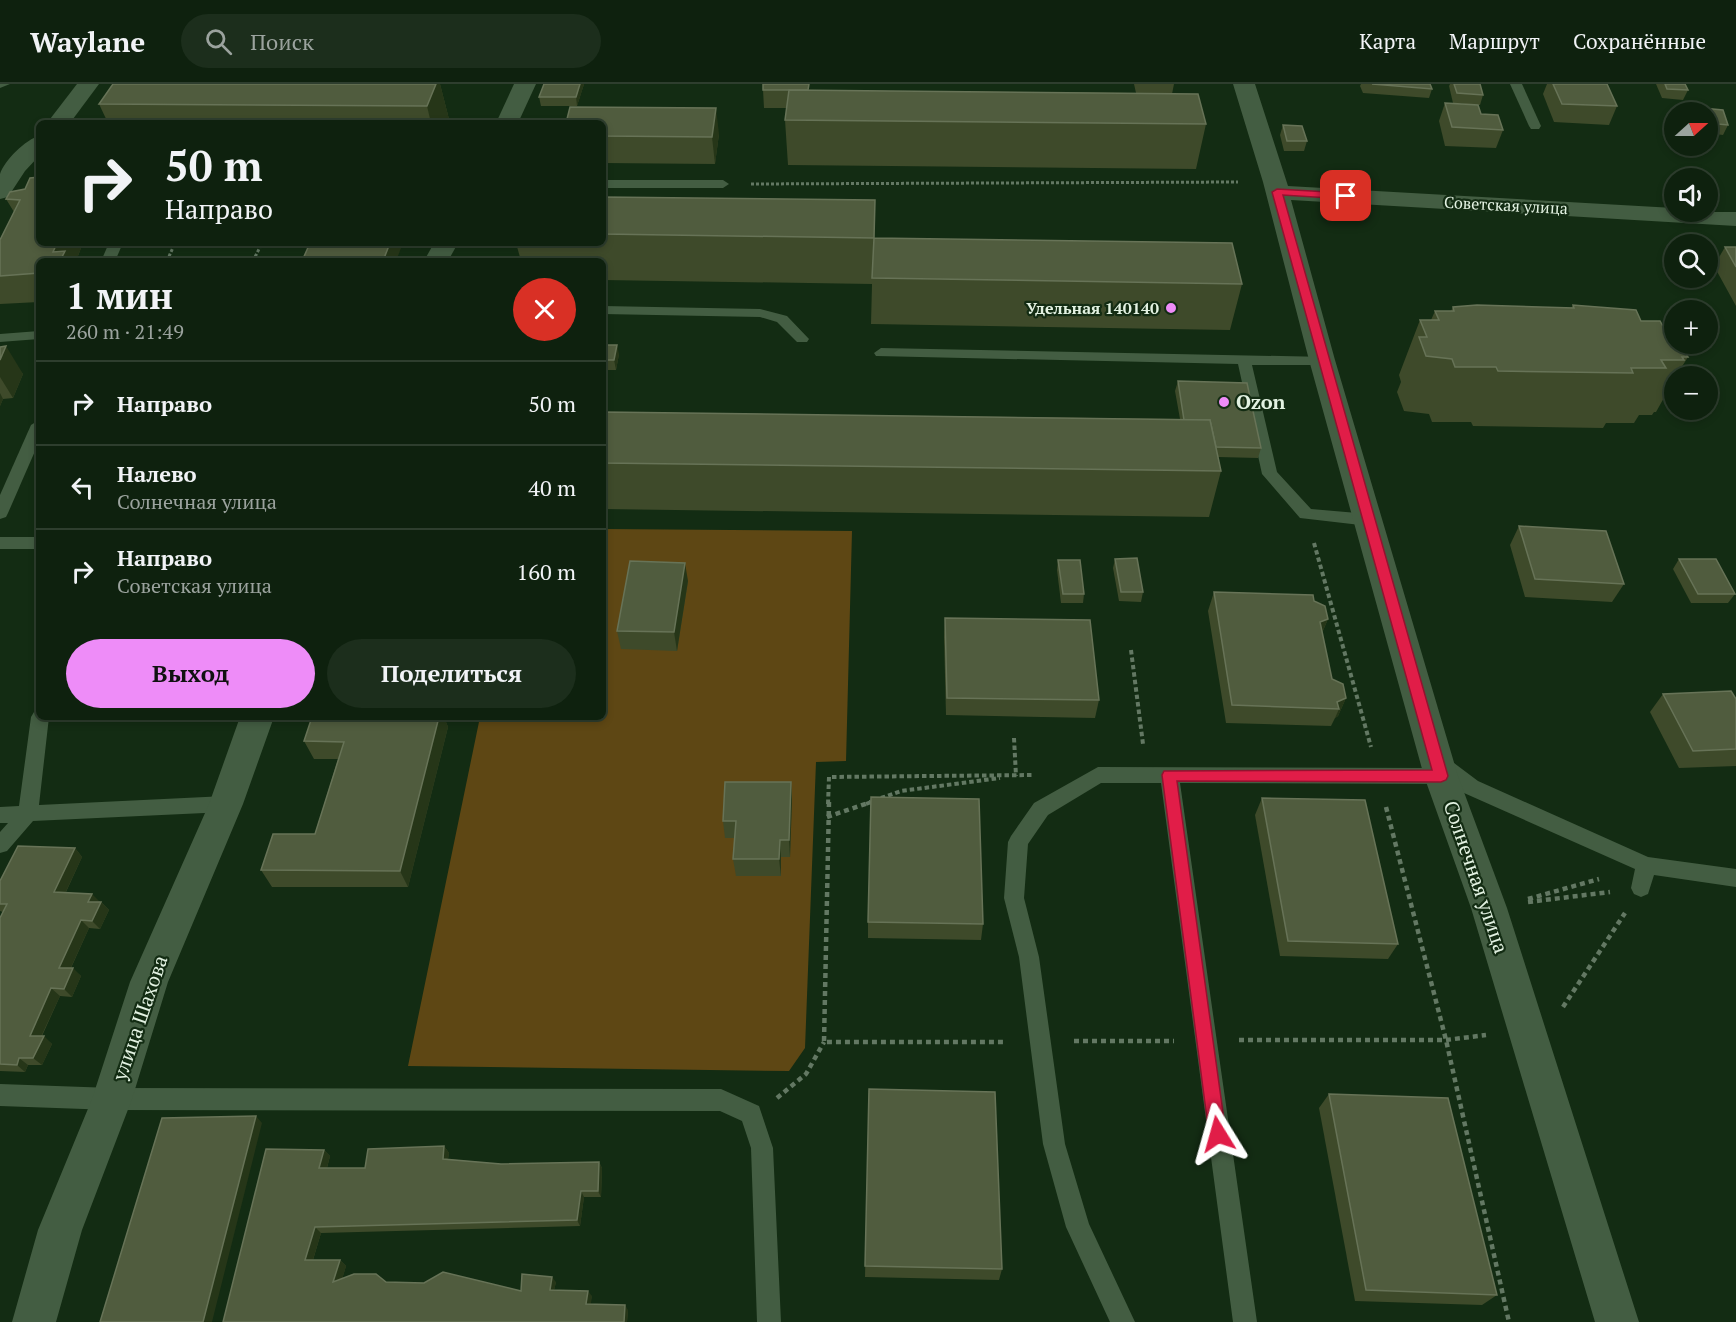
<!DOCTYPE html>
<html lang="ru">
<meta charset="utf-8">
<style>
body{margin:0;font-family:"PT Serif",serif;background:#1c2e1c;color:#f1f3f6;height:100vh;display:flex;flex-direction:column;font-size:22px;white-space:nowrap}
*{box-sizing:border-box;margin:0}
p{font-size:20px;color:#9ba39e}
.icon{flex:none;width:33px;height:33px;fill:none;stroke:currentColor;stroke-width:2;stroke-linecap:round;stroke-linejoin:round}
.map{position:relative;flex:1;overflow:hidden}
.drawer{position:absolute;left:36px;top:174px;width:570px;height:462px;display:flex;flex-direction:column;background:#0e210e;border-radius:9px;box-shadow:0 3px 9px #0003,0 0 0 2px #2e3e2e}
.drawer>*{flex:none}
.banner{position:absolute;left:36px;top:36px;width:570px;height:126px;border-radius:9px;box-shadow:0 3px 9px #0003,0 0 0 2px #2e3e2e;background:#0e210e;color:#f1f3f6;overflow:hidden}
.needle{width:39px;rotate:69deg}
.buttons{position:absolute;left:1664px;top:18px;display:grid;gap:12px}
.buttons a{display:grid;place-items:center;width:54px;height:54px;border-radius:50%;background:#0e210e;box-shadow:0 3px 9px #0003,0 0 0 2px #2e3e2e;font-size:30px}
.pin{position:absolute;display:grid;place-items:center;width:51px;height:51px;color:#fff;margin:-26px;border-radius:12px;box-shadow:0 3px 9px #0006}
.me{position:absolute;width:66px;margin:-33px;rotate:352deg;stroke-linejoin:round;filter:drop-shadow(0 0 4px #0008)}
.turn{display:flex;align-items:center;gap:21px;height:126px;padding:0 30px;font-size:27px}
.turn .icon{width:78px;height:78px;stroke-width:2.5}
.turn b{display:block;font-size:42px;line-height:51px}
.round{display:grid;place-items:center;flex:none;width:63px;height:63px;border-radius:32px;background:#1c2e1c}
.head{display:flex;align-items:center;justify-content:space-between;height:102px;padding:0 30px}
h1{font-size:36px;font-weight:700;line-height:45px}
.primary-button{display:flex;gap:12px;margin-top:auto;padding:12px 30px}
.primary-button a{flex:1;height:69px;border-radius:36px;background:#ee8cf8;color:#111;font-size:24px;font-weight:700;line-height:69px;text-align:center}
.primary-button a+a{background:#1c2e1c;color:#f1f3f6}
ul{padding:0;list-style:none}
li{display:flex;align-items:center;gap:18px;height:84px;padding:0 30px;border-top:2px solid #2e3e2e}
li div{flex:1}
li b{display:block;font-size:22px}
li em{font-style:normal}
header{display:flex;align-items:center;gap:36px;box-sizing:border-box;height:84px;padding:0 30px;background:#0e210e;border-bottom:2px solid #2e3e2e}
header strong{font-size:28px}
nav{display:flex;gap:33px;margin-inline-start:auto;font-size:21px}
.search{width:420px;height:54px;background:#1c2e1c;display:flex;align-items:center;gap:15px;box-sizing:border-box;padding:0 21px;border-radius:33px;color:#9ba39e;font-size:22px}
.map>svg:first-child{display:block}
.green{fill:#5e4714}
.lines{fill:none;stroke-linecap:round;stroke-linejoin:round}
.path-far2{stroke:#637863;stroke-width:3;stroke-dasharray:3 2;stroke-linecap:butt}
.path-far1{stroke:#637863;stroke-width:4;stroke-dasharray:4.5 3;stroke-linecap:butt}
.path{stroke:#637863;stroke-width:4.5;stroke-dasharray:5 4;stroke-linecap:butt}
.lane{fill:#435d42;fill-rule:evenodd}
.street{fill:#435d42;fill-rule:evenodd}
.wall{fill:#3e4a2a}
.shaded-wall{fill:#263618}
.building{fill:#505c3e;stroke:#677357;stroke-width:1.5}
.route{fill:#e11d48;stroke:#92132f;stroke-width:1.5}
.poi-dot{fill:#ee8cf8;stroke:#132c13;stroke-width:2}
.labels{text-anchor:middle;stroke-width:4.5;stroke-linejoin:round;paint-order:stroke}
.far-street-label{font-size:16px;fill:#e3f2e2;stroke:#132c13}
.far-poi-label{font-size:16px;font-weight:bold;fill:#e3f2e2;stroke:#132c13;text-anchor:end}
.poi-label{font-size:20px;font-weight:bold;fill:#e3f2e2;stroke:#132c13;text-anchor:start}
.street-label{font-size:20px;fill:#e3f2e2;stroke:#132c13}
</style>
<header>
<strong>Waylane</strong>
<div class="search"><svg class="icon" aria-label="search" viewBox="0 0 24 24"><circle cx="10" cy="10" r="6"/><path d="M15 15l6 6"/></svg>Поиск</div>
<nav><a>Карта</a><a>Маршрут</a><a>Сохранённые</a></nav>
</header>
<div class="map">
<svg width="1736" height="1238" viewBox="0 0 1736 1238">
<rect width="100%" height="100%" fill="#132c13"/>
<polygon class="green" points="603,445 852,447 846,677 816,678 805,964 789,987 408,982 480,633 603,633"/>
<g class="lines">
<g class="path-far2">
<polyline points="751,100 1238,98"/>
<polyline points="167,177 175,159"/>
<polyline points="253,177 262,159"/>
</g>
<g class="path-far1">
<polyline points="1314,459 1371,663"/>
<polyline points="1131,566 1143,660"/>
<polyline points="1014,654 1016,692"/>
<polyline points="881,714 901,707 1000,694"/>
<polyline points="828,720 829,693 1034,691"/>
<polyline points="866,720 874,717"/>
</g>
<g class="path">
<polyline points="829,718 824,958 1006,958"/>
<polyline points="1386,723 1446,956 1509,1238"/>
<polyline points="827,733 871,718"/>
<polyline points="1528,815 1599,795"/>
<polyline points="1528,818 1610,808"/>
<polyline points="1563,923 1625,829"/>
<polyline points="1239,956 1446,956 1486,951"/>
<polyline points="1074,957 1174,957"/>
<polyline points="777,1014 806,990 824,958"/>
</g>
<g class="lane">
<polygon points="0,0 10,0 0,4"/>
<polygon points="1510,0 1522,0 1541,42 1539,45 1531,45 1529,42"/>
<polygon points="603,96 723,96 729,100 723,104 603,104"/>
<polygon points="109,159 123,159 115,177 101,177"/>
<polygon points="603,222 760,225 787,232 809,255 807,258 797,258 777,238 760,233 603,230"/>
<polygon points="39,247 39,255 0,258 0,250"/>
<polygon points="881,264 1327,273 1329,276 1327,279 1322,281 1252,281 1277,388 1311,425 1369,430 1375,432 1377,436 1375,440 1369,442 1300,434 1262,390 1238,280 876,272 874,269"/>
<polygon points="39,336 39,358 8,429 6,433 0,435 0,411 31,341"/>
<rect x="0" y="453" width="39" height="12"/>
<polygon points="39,626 39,633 49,633 39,721 226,712 233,714 236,720 233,726 226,728 33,737 7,767 0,769 0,748 8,739 0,739 0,723 19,722 31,633 34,628"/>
<polygon points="1439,670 1446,673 1478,697 1648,773 1736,785 1736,803 1654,791 1648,810 1641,813 1634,810 1631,804 1635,785 1464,709 1448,696 1441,700 1180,699 1257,1238 1233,1238 1161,699 1101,699 1048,731 1028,760 1024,814 1039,873 1065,1060 1089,1140 1135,1238 1110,1238 1066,1143 1043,1060 1019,873 1004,814 1008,758 1011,752 1034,719 1098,683 1434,684 1430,678 1432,673"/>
<polygon points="0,1000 112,1004 721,1005 759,1022 773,1064 781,1238 757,1238 751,1064 742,1037 720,1027 112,1026 0,1022"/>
</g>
<g class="street">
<polygon points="77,0 99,0 70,39 47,39"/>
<polygon points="514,0 536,0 518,39 496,39"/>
<polygon points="1233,0 1255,0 1288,102 1674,124 1674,128 1736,128 1736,142 1291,116 1335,276 1458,692 1507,824 1639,1238 1595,1238 1471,824 1424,692 1309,276 1263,98"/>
<path d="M39 52V72L25 87 8 113 0 115C0 108 0 97 0 90 4 77 26 55 39 52Z"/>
<polygon points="434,159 458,159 448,177 424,177"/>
<polygon points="240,633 274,633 243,720 168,898 132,1015 82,1146 56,1238 12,1238 38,1146 92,1015 130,898 209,720"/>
</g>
</g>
<g class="wall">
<polygon points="113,0 440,0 450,39 108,39 99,20"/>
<polygon points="584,0 577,22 541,22 539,13"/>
<polygon points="1134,0 1174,0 1172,10 1206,40 1196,85 788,81 785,36 787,24 764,24 763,6 1136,9"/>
<polygon points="1361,0 1430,0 1432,5 1429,14 1363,9 1360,2"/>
<polygon points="1450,0 1480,0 1483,11 1480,21 1453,19 1449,2"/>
<polygon points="1547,0 1607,0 1617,22 1609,41 1554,38 1543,10"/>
<polygon points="1656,0 1685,0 1688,6 1683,16 1662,14"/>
<polygon points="1445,19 1481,30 1503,46 1496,64 1445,62 1439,37"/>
<polygon points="1702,24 1728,41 1723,51 1707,49 1707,28 1700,28"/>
<polygon points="603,39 719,50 715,80 603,79"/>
<polygon points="1283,41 1307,57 1304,67 1284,67 1280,51"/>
<polygon points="10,108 83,159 76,177 39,177 39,218 0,220 0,156 14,128 6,115"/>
<polygon points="603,113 874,154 1242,200 1230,246 871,240 872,200 603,196 603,177 521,177 516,159 603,159"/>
<polygon points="1725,163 1736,163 1736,222 1714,182"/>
<polygon points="1573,221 1641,237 1668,251 1688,273 1676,292 1674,292 1674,296 1656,328 1654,328 1652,331 1639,331 1634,339 1606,339 1603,344 1473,342 1471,338 1432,338 1429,330 1404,327 1397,308 1401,298 1399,291 1420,236 1431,236 1435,227 1451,227 1453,223 1571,224"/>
<polygon points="603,261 619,270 616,286 603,286"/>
<polygon points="0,263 23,290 13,314 3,315 0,322"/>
<polygon points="1178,297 1261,364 1258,374 1218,373 1221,387 1209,433 603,425 603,328 1180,335 1175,307"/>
<polygon points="1519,442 1624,500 1612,518 1525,513 1510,461"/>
<polygon points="1115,475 1143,508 1141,518 1119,517 1113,484"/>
<polygon points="1679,475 1735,510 1728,519 1691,519 1673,485"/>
<polygon points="1058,476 1084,510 1083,519 1061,519 1057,486"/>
<polygon points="688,497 677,567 621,565 617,547"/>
<polygon points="1214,508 1314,517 1328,535 1322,549 1332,595 1346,614 1338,632 1335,634 1331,642 1226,639 1208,527"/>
<polygon points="945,534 1099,616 1095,634 946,631 944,553"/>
<polygon points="1663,610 1736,615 1736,682 1679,684 1650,628"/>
<polygon points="312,633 444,633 448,643 408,803 272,803 261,786 315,750 338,675 314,675 304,657"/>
<polygon points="791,698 792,715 790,773 781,773 781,792 736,792 733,775 735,754 725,754 723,737"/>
<polygon points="1262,714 1398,860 1388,875 1280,872 1255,731"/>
<polygon points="75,764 82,773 66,808 101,818 109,826 100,845 89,844 71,884 81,892 72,913 60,912 42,952 52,960 42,981 28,981 25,988 0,987 0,834 3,828 0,827 0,797"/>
<polygon points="868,838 983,840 981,856 868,854"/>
<polygon points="869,1005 1002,1185 999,1196 865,1193"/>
<polygon points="1329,1010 1497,1211 1482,1221 1355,1217 1319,1024"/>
<polygon points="444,1062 449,1069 448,1075 501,1080 599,1078 602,1084 601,1113 584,1113 580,1142 321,1149 313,1176 340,1176 346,1182 342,1195 521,1207 556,1198 554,1206 592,1212 590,1220 628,1226 627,1238 223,1238 324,1066 330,1072 327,1084 365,1084"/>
</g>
<g class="shaded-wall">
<polygon points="436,0 440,0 450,39 431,39 427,22"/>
<polygon points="580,0 584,0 577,22 576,13"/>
<polygon points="716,24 719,50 715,80 712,53"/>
<polygon points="57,159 83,159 76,177 58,177 53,168"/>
<polygon points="390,159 403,159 396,177 383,177"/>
<polygon points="617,261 619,270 616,286 614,276"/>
<polygon points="6,262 23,290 13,314 0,293 0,276"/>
<polygon points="0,309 3,315 0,322"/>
<polygon points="685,479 688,497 677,567 674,548"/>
<polygon points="1328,535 1320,553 1320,538"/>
<polygon points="1346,614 1338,632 1335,634 1339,625 1337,618"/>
<polygon points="439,633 444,633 448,643 408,803 400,787"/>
<polygon points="791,698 792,715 790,773 789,756"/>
<polygon points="780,756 781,773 781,792 779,775"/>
<polygon points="75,764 82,773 62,816 54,808"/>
<polygon points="92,810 100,818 88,818"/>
<polygon points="101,818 109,826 100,845 92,837"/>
<polygon points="81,836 89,844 67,892 59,884"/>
<polygon points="73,884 81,892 72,913 64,905"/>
<polygon points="51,904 60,912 38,959 30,952"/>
<polygon points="44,952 52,960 42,981 33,974"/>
<polygon points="19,974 28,981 25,988 17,981"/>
<polygon points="256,1032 262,1039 212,1238 203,1238"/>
<polygon points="444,1062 449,1069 447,1081 443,1075"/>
<polygon points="324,1066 330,1072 325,1091 319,1084"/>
<polygon points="599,1078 602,1084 601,1113 598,1107"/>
<polygon points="581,1107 584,1113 580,1142 577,1136"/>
<polygon points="315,1143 321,1149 311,1182 305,1176"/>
<polygon points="340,1176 346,1182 340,1203 333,1198"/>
<polygon points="552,1193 556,1198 553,1211 550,1206"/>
<polygon points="588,1207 592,1212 590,1225 586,1220"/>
<polygon points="625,1221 628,1226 627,1238 624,1238"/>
</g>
<g class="building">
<polygon points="113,0 436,0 427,22 99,20"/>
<polygon points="544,0 580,0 576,13 539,13"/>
<polygon points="763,0 809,0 808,6 763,6"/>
<polygon points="1372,0 1430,0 1432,5"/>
<polygon points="1454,0 1480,0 1483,11 1457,9"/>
<polygon points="1553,0 1607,0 1617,22 1562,20"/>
<polygon points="1665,0 1685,0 1688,6 1667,5"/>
<polygon points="789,6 1198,10 1206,40 785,36"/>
<polygon points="1445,19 1478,21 1481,30 1498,31 1503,46 1452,43"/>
<polygon points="570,23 716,24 712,53 603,52 603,39 566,39"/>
<polygon points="1702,24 1723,26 1728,41 1707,39 1707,28 1704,28"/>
<polygon points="1283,41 1302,42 1307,57 1287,57"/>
<polygon points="39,93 39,159 57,159 53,168 65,167 60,177 39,177 39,189 0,192 0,156 20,116 6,115 10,108 25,105 30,94"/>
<polygon points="603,113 875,116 874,154 1232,159 1242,200 872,194 874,154 603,150"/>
<polygon points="310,159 390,159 383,177 302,177"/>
<polygon points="1725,163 1736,163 1736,183"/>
<polygon points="1477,221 1574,224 1573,221 1636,226 1641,237 1660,237 1668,251 1674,251 1674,260 1680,260 1688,273 1682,273 1684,276 1661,276 1666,284 1631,284 1633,289 1498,287 1496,283 1455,283 1452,275 1426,272 1419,253 1427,253 1420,236 1439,236 1435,227 1454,227 1453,223"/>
<polygon points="603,261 617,261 614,276 603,276"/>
<polygon points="6,262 0,276 0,263"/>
<polygon points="1178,297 1247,299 1261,364 1216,363 1210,336 1184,336"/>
<polygon points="603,328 1210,336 1221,387 603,379"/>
<polygon points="1519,442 1606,447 1624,500 1535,495"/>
<polygon points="1137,474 1143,508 1121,508 1115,475"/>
<polygon points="1679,475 1716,475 1735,510 1698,510"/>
<polygon points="1058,476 1080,476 1084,510 1063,510"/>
<polygon points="630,477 685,479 674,548 617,547"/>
<polygon points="1214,508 1313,511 1314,517 1325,522 1328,535 1320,538 1332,595 1343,600 1346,614 1337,618 1339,625 1232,621"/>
<polygon points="945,534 1090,536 1099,616 947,614"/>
<polygon points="1731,607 1736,615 1736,665 1693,667 1663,610"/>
<polygon points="312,633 439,633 400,787 261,786 273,750 315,750 344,658 304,657"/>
<polygon points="725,698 791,698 789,756 780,756 779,775 733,775 736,737 723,737"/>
<polygon points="871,713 979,715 983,840 868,838"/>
<polygon points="1262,714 1365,716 1398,860 1288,857"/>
<polygon points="18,762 75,764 54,808 92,810 88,818 101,818 92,837 81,836 59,884 73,884 64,905 51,904 30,952 44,952 33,974 19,974 17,981 0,980 0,834 7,820 0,820 0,797"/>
<polygon points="869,1005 995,1008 1002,1185 865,1182"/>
<polygon points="1329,1010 1448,1014 1497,1211 1366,1206"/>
<polygon points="256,1032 203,1238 100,1238 162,1034"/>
<polygon points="444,1062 443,1075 501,1080 599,1078 598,1107 581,1107 577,1136 315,1143 305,1176 340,1176 333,1198 354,1190 376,1190 386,1198 424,1199 443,1188 521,1207 522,1190 552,1193 550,1206 588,1207 586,1220 625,1221 624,1238 223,1238 266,1065 324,1066 319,1084 365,1084 368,1065"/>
</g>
<polygon class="route" points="1277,105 1346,109 1350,112 1346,115 1283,111 1448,692 1446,696 1441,698 1177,697 1226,1050 1224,1056 1218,1059 1212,1056 1209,1050 1162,691 1164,687 1432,686 1272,108"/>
<g class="poi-dot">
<circle cx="1171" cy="224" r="6"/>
<circle cx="1224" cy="318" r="6"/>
</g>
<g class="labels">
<g class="far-street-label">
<text transform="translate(1506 121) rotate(3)" y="6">Советская улица</text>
</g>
<g class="far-poi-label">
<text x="1159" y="230">Удельная 140140</text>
</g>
<g class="poi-label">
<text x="1236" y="325">Ozon</text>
</g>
<g class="street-label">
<text transform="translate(1476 793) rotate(71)" y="7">Солнечная улица</text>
<text transform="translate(140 934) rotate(-71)" y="7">улица Шахова</text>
</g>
</g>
</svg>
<div class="buttons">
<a><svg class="needle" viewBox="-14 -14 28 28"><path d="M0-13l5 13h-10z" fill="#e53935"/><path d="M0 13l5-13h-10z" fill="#9ba39e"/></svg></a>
<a><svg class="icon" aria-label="sound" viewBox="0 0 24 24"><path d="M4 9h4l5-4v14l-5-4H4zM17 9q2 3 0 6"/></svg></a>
<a><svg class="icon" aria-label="search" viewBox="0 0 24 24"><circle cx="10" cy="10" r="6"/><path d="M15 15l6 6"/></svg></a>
<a>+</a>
<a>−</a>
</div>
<div class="pin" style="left:1346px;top:112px;background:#d93025"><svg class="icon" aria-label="arrive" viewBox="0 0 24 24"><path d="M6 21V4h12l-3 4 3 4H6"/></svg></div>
<svg class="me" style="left:1218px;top:1050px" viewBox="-20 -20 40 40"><path d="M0-17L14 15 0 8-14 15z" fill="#e11d48" stroke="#fff" stroke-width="4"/></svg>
<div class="banner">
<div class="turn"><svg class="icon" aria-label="right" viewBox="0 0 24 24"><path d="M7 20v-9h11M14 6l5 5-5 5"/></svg><div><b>50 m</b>Направо</div></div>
</div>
<section class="drawer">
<div class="head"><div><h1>1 мин</h1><p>260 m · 21:49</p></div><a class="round" style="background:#d93025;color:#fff"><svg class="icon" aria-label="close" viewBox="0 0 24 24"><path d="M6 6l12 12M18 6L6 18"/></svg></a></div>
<ul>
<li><svg class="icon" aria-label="right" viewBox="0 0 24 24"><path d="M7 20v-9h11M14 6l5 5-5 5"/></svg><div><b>Направо</b></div><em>50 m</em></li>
<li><svg class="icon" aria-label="left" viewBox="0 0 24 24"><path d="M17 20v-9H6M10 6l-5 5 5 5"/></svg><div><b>Налево</b><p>Солнечная улица</p></div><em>40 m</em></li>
<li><svg class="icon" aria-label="right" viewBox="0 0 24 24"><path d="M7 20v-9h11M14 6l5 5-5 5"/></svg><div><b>Направо</b><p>Советская улица</p></div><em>160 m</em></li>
</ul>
<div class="primary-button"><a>Выход</a><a>Поделиться</a></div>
</section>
</div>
